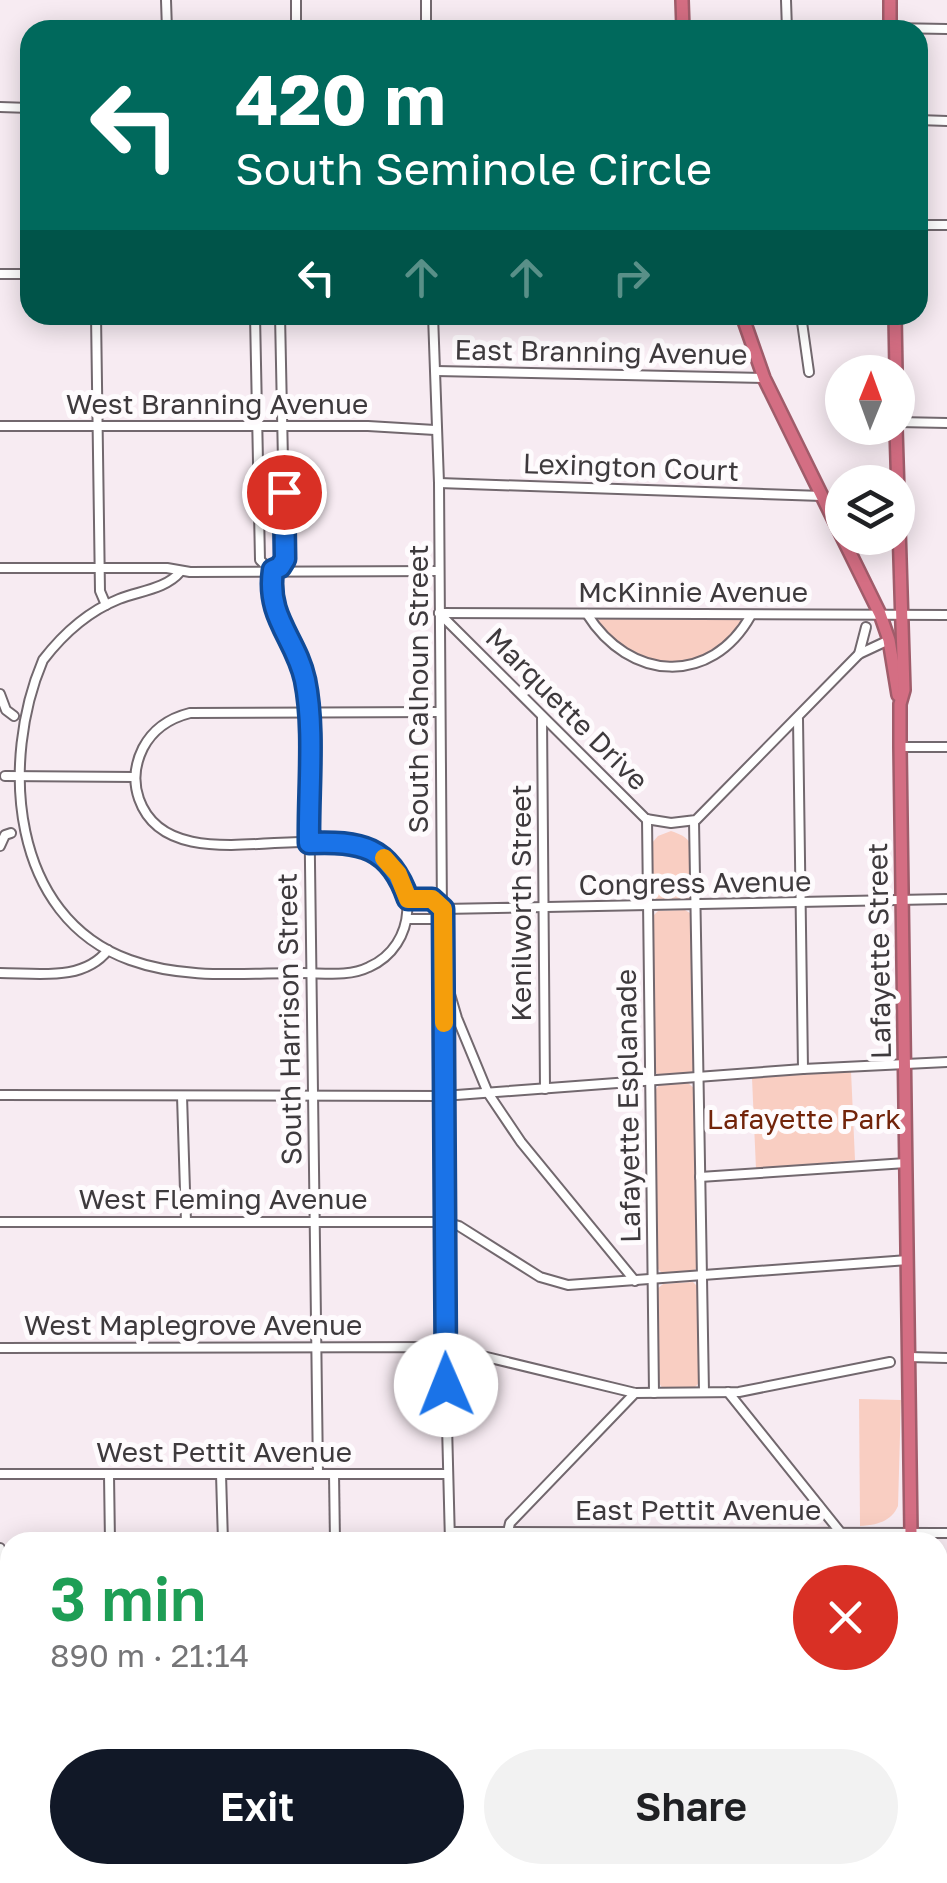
<!DOCTYPE html>
<meta charset="utf-8">
<style>
body{margin:0;font-family:"Golos Text",sans-serif;background:#f2f2f2;color:#202124;height:100vh;display:flex;flex-direction:column;font-size:38px;white-space:nowrap}
*{box-sizing:border-box;margin:0}
p{font-size:32px;color:#757577}
.icon{flex:none;width:55px;height:55px;fill:none;stroke:currentColor;stroke-width:2;stroke-linecap:round;stroke-linejoin:round}
.map{position:relative;flex:1;overflow:hidden}
.details{position:absolute;left:0px;top:1532px;width:948px;height:352px;display:flex;flex-direction:column;background:#fff;border-radius:30px 30px 0 0;box-shadow:0 5px 25px #0003}
.details>*{flex:none}
.guide{position:absolute;left:20px;top:20px;width:908px;height:305px;border-radius:30px;box-shadow:0 5px 25px #0003;background:#00695c;color:#fff;overflow:hidden}
.needle{width:65px;rotate:1deg}
.fabs{position:absolute;left:825px;top:355px;display:grid;gap:20px}
.fabs a{display:grid;place-items:center;width:90px;height:90px;border-radius:50%;background:#fff;box-shadow:0 5px 25px #0003;font-size:50px}
.pin{position:absolute;display:grid;place-items:center;width:85px;height:85px;color:#fff;margin:-42px;border:5px solid #fff;border-radius:50%;box-shadow:0 2px 10px #0007}
.me{position:absolute;width:110px;margin:-55px;rotate:359deg;stroke-linejoin:round;filter:drop-shadow(0 0 8px #0008)}
.turn{display:flex;align-items:center;gap:35px;height:210px;padding:0 50px;font-size:45px}
.turn .icon{width:130px;height:130px;stroke-width:2.5}
.turn b{display:block;font-size:70px;line-height:85px}
.lanes{display:flex;align-items:center;height:95px;padding:0 50px;background:#0003;justify-content:center;gap:50px;direction:ltr}
.lanes .off{opacity:.35}
.round{display:grid;place-items:center;flex:none;width:105px;height:105px;border-radius:52px;background:#f2f2f2}
.summary{display:flex;align-items:center;justify-content:space-between;height:170px;padding:0 50px}
h1{font-size:60px;font-weight:600;line-height:75px;color:#1e9e55}
.primary-button{display:flex;gap:20px;margin-top:auto;padding:20px 50px}
.primary-button a{flex:1;height:115px;border-radius:60px;background:#111827;color:#fff;font-size:40px;font-weight:600;line-height:115px;text-align:center}
.primary-button a+a{background:#f2f2f2;color:#202124}
.map>svg:first-child{display:block}
.green{fill:#f9cec2}
.lines{fill:none;stroke-linecap:round;stroke-linejoin:round}
.minor-casing{stroke:#72686e;stroke-width:12}
.highway-casing{stroke:#a05c6a;stroke-width:16}
.minor{stroke:#fff;stroke-width:8}
.highway{stroke:#d46e83;stroke-width:11}
.route-casing{stroke:#114b97;stroke-width:25}
.route{stroke:#1a73e8;stroke-width:18}
.slow{stroke:#f59e0b;stroke-width:18}
.labels{text-anchor:middle;stroke-width:10;stroke-linejoin:round;paint-order:stroke}
.street-label{font-size:28px;fill:#3e3a3d;stroke:#fefbfd}
.park-label{font-size:28px;fill:#72240a;stroke:#fefbfd}
</style>
<div class="map">
<svg width="947" height="1883" viewBox="0 0 947 1883">
<rect width="100%" height="100%" fill="#f7ebf2"/>
<g class="green">
<path d="M600 618 739 619 742 622C707 675 632 675 598 621Z"/>
<path d="M671 831C679 834 687 836 691 845 696 857 695 891 688 901H658L652 897V843L658 836Z"/>
<polygon points="685,910 693,915 695,1068 690,1074 660,1077 654,1071 652,917 658,911"/>
<polygon points="851,1071 855,1160 756,1169 752,1078"/>
<polygon points="688,1083 695,1089 698,1266 692,1273 664,1275 656,1267 654,1092 659,1085"/>
<polygon points="693,1282 699,1288 700,1382 693,1389 663,1389 657,1380 657,1289 663,1284"/>
<path d="M859 1399 901 1400 898 1506C891 1522 876 1525 860 1526Z"/>
</g>
<g class="lines">
<defs>
<g id="minor">
<polyline points="166,0 167,30"/>
<polyline points="296,0 296,30"/>
<polyline points="426,0 426,30"/>
<polyline points="786,0 787,30"/>
<polyline points="890,28 947,29"/>
<polyline points="0,107 30,108"/>
<polyline points="918,120 947,121"/>
<polyline points="918,225 947,225"/>
<polyline points="0,274 30,274"/>
<polyline points="96,315 100,591 106,605"/>
<polyline points="255,315 260,560 269,569"/>
<path d="M280 315 285 559 280 567 273 571C268 606 284 625 297 656 305 674 307 692 308 712L318 1474"/>
<polyline points="433,315 439,483 445,1347 450,1542"/>
<polyline points="801,315 809,372"/>
<polyline points="436,371 764,378"/>
<polyline points="898,422 947,423"/>
<polyline points="0,426 368,426 435,430"/>
<polyline points="439,483 822,496"/>
<polyline points="0,568 167,568 190,572 439,571"/>
<path d="M180 572C166 589 139 591 119 599 89 611 63 634 43 660 0 761 10 917 130 960 185 980 246 973 302 973 324 973 349 977 369 967 417 946 421 877 375 852 313 818 169 884 139 799 133 782 135 764 143 748 153 729 170 718 190 713L438 712"/>
<polyline points="439,613 646,819 671,823 696,820 859,654 889,640"/>
<polyline points="439,613 947,615"/>
<path d="M587 614C629 681 711 687 751 615"/>
<polyline points="859,654 866,627"/>
<polyline points="0,694 6,710 14,716"/>
<polyline points="542,717 545,1089"/>
<polyline points="798,719 803,1069"/>
<polyline points="900,747 947,747"/>
<polyline points="5,776 135,777"/>
<polyline points="647,819 654,1393"/>
<polyline points="694,821 704,1392"/>
<polyline points="0,846 5,835 11,833"/>
<polyline points="408,899 431,899 443,909"/>
<polyline points="443,909 947,899"/>
<polyline points="408,919 432,919 443,909"/>
<path d="M0 973C37 973 83 982 108 950"/>
<polyline points="447,984 457,1018 488,1093 521,1142 635,1281"/>
<polyline points="0,1095 443,1096 803,1069 947,1062"/>
<polyline points="182,1096 186,1222"/>
<polyline points="700,1177 906,1163"/>
<polyline points="0,1222 445,1222 459,1226 540,1277 568,1285 908,1260"/>
<polyline points="0,1348 445,1347 635,1393 739,1392 890,1362"/>
<polyline points="909,1357 947,1358"/>
<polyline points="728,1392 841,1533"/>
<polyline points="0,1474 448,1474"/>
<polyline points="221,1474 223,1542"/>
<polyline points="334,1474 335,1542"/>
<polyline points="109,1475 110,1542"/>
<polyline points="450,1532 947,1533"/>
<polyline points="508,1532 510,1523 635,1393"/>
<polyline points="0,1548 2,1883"/>
<polyline points="938,1719 947,1722"/>
<polyline points="115,1875 115,1883"/>
<polyline points="229,1875 229,1883"/>
<polyline points="342,1875 342,1883"/>
<polyline points="454,1875 454,1883"/>
</g>
<g id="highway">
<polyline points="682,0 683,30"/>
<polyline points="890,0 890,30"/>
<polyline points="742,315 764,378 880,614 889,640 898,695"/>
<polyline points="895,315 896,372"/>
<polyline points="896,428 904,690 900,704 900,747 911,1534 914,1542"/>
<polyline points="889,1883 889,1875"/>
<polyline points="912,1883 912,1875"/>
</g>
</defs>
<use href="#minor" class="minor-casing"/>
<use href="#highway" class="highway-casing"/>
<use href="#minor" class="minor"/>
<use href="#highway" class="highway"/>
</g>
<g class="lines">
<defs>
<path id="route" d="M284 492 285 559 280 567 273 570C266 618 296 638 305 680 315 729 308 792 309 843 360 841 390 846 408 899H432L443 909 446 1385"/>
</defs>
<use href="#route" class="route-casing"/>
<use href="#route" class="route"/>
<polyline class="slow" points="384,858 398,874 408,899 432,899 443,909 444,1023"/>
</g>
<g class="labels">
<g class="street-label">
<text transform="translate(601 352) rotate(1)" y="10">East Branning Avenue</text>
<text x="217" y="414">West Branning Avenue</text>
<text transform="translate(631 467) rotate(2)" y="10">Lexington Court</text>
<text x="693" y="602">McKinnie Avenue</text>
<text transform="translate(418 689) rotate(-90)" y="10">South Calhoun Street</text>
<text transform="translate(567 709) rotate(45)" y="10">Marquette Drive</text>
<text transform="translate(695 883) rotate(-1)" y="10">Congress Avenue</text>
<text transform="translate(521 903) rotate(-90)" y="10">Kenilworth Street</text>
<text transform="translate(879 951) rotate(-91)" y="10">Lafayette Street</text>
<text transform="translate(289 1019) rotate(-91)" y="10">South Harrison Street</text>
<text transform="translate(628 1106) rotate(-91)" y="10">Lafayette Esplanade</text>
<text x="223" y="1209">West Fleming Avenue</text>
<text x="193" y="1335">West Maplegrove Avenue</text>
<text x="224" y="1462">West Pettit Avenue</text>
<text x="698" y="1520">East Pettit Avenue</text>
</g>
<g class="park-label">
<text x="804" y="1129">Lafayette Park</text>
</g>
</g>
</svg>
<div class="fabs">
<a><svg class="needle" viewBox="-14 -14 28 28"><path d="M0-13l5 13h-10z" fill="#e53935"/><path d="M0 13l5-13h-10z" fill="#757577"/></svg></a>
<a><svg class="icon" aria-label="layers" viewBox="0 0 24 24"><path d="M12 4l9 5-9 5-9-5zM3 14l9 5 9-5"/></svg></a>
</div>
<div class="pin" style="left:284px;top:492px;background:#d93025"><svg class="icon" aria-label="arrive" viewBox="0 0 24 24"><path d="M6 21V4h12l-3 4 3 4H6"/></svg></div>
<svg class="me" style="left:446px;top:1385px" viewBox="-20 -20 40 40"><circle r="19" fill="#fff"/><path d="M0-13L10 11 0 6-10 11z" fill="#1a73e8"/></svg>
<div class="guide">
<div class="turn"><svg class="icon" aria-label="left" viewBox="0 0 24 24"><path d="M17 20v-9H6M10 6l-5 5 5 5"/></svg><div><b>420 m</b>South Seminole Circle</div></div>
<div class="lanes"><svg class="icon" aria-label="left" viewBox="0 0 24 24"><path d="M17 20v-9H6M10 6l-5 5 5 5"/></svg><svg class="icon off" aria-label="ahead" viewBox="0 0 24 24"><path d="M12 20V5M6 11l6-6 6 6"/></svg><svg class="icon off" aria-label="ahead" viewBox="0 0 24 24"><path d="M12 20V5M6 11l6-6 6 6"/></svg><svg class="icon off" aria-label="right" viewBox="0 0 24 24"><path d="M7 20v-9h11M14 6l5 5-5 5"/></svg></div>
</div>
<section class="details">
<div class="summary"><div><h1>3 min</h1><p>890 m · 21:14</p></div><a class="round" style="background:#d93025;color:#fff"><svg class="icon" aria-label="close" viewBox="0 0 24 24"><path d="M6 6l12 12M18 6L6 18"/></svg></a></div>
<div class="primary-button"><a>Exit</a><a>Share</a></div>
</section>
</div>
